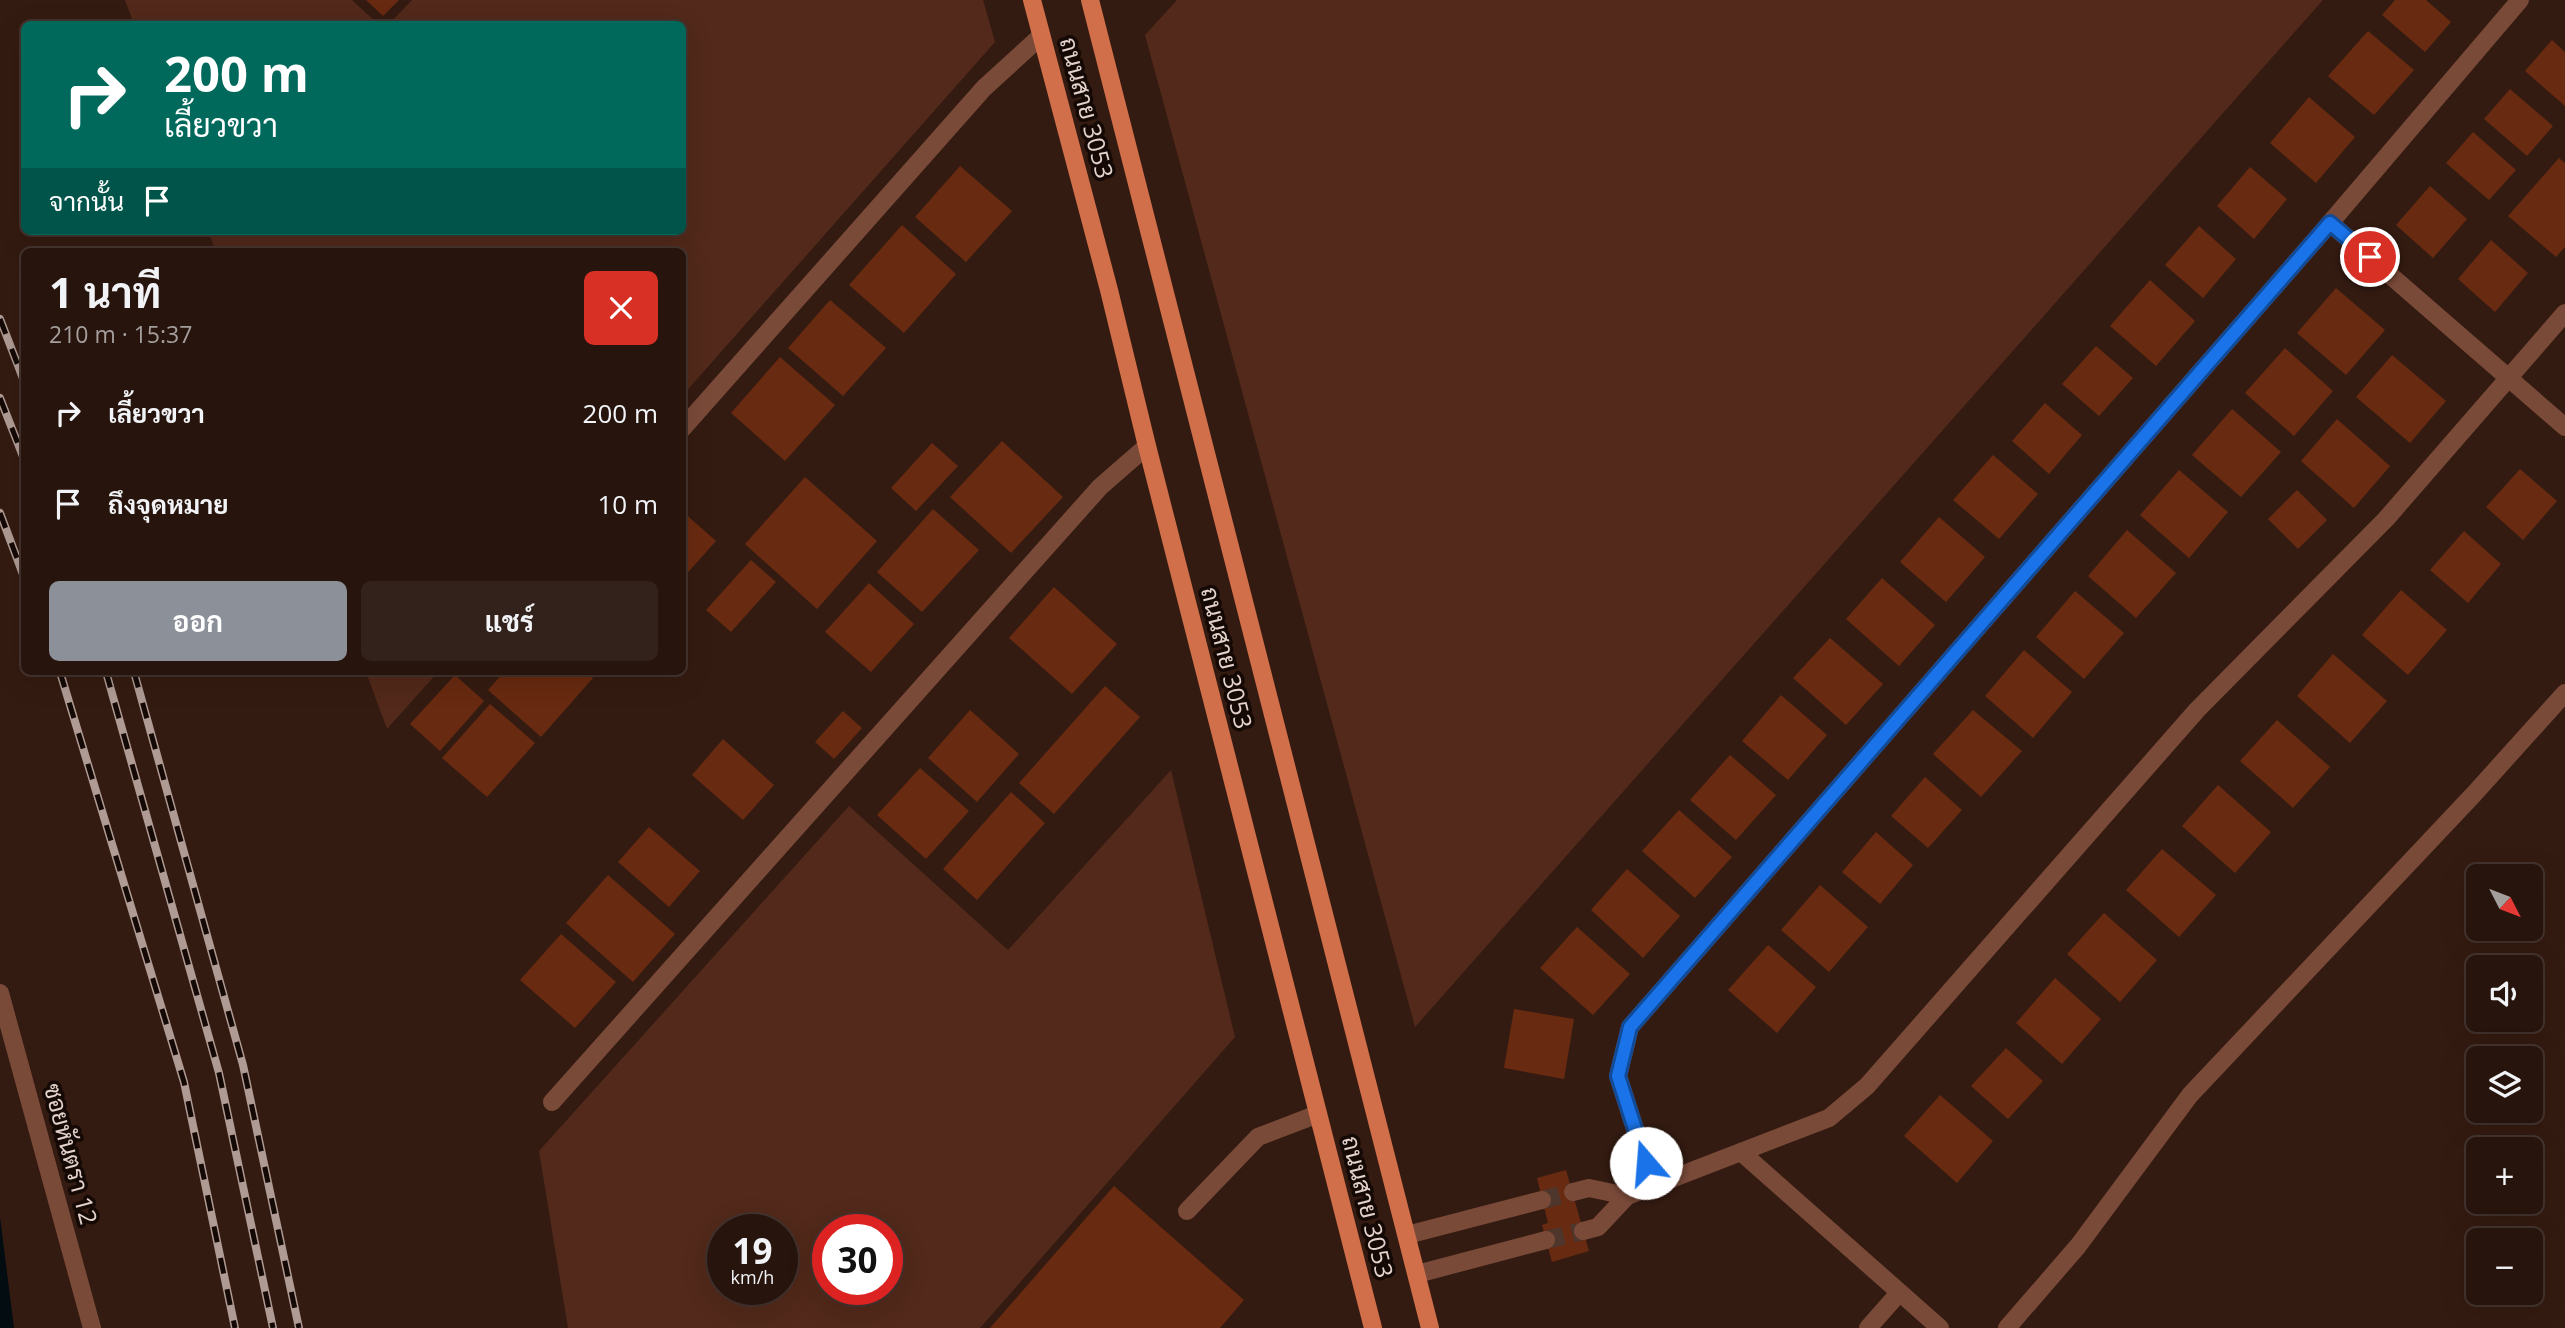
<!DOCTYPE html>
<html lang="th">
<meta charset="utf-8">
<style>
body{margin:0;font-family:"Open Sans",Sarabun,sans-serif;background:#33211b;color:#f1f3f6;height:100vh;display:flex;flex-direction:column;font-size:26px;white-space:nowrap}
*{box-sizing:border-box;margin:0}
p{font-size:23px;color:#a49e9d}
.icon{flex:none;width:38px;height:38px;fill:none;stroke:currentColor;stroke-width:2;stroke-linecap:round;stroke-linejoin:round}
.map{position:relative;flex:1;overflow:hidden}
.panel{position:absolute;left:21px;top:248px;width:665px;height:427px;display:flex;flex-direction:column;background:#27140d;border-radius:10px;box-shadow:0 7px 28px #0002,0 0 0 2px #43332e}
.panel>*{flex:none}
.guide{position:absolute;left:21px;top:21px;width:665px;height:214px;border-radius:10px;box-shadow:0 7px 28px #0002,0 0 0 2px #43332e;background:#00695c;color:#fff;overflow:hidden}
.needle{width:46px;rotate:132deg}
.tools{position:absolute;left:2466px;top:864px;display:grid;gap:14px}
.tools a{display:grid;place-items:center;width:77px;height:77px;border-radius:10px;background:#27140d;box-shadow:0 7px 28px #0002,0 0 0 2px #43332e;font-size:35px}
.speed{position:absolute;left:707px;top:1214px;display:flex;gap:14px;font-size:35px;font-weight:700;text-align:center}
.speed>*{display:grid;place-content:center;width:91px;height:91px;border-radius:50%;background:#27140d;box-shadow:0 7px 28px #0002,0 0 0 2px #43332e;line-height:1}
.speed small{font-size:18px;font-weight:400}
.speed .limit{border:10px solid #d22;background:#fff;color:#111}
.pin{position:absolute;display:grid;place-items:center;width:60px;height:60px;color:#fff;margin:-30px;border:4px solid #fff;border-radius:50%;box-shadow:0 2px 7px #0007}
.me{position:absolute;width:77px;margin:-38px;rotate:342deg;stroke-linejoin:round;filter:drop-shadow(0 0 5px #0008)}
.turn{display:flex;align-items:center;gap:24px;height:147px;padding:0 28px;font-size:32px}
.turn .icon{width:91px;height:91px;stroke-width:2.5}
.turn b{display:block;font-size:49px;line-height:60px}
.then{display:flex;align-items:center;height:66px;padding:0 28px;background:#0003;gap:14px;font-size:26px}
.round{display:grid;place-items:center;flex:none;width:74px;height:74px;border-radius:10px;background:#33211b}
.head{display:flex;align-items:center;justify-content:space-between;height:119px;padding:0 28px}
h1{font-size:42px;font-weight:700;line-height:52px}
.button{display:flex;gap:14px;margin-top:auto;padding:14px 28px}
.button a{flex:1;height:80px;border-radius:10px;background:#8c9099;color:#fff;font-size:28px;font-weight:700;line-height:80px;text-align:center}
.button a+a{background:#33211b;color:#f1f3f6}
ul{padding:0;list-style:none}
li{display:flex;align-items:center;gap:21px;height:91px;padding:0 28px}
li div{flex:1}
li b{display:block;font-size:26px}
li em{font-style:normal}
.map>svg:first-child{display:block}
.green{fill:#52291a;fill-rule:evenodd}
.water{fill:#030c11}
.building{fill:#682a10}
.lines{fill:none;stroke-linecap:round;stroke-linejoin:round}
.minor-tunnel{stroke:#4e362d;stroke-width:18;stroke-dasharray:18 9;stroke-linecap:butt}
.minor{stroke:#7a4a39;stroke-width:18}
.major{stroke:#d16f4a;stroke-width:18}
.rail-casing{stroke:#af9b94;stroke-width:8}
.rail{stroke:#140905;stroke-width:5;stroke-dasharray:16;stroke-linecap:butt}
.route-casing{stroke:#114b97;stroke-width:18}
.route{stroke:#1a73e8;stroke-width:12}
.labels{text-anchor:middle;stroke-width:7;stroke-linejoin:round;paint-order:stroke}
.street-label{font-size:24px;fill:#e4d2cc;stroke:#140905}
</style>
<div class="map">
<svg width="2565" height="1328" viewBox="0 0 2565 1328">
<rect width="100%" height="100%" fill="#341b11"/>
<g class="green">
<polygon points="125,0 352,0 378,24 134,24"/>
<polygon points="412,0 983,0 995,42 683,395 682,252 216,252 208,231 682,231 682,24 389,24"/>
<polygon points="1177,0 2323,0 1415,1027 1145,35"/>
<polygon points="366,672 438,672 387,729"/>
<path d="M1171 770 1235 1037 980 1328H568L539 1151 849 806 1008 950ZM782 1230V1290H723V1230ZM828 1230H887V1290H828Z"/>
</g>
<polygon class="water" points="0,1217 14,1328 0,1328"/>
<g class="building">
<polygon points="366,0 399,0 383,16"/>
<polygon points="2395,0 2426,0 2451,22 2425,52 2382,15"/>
<polygon points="2368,31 2414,70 2374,115 2328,76"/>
<polygon points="2552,40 2565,52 2565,106 2525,71"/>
<polygon points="2510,89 2553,126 2527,156 2484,119"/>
<polygon points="2309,97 2355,137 2316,183 2270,143"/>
<polygon points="2473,132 2516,170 2489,200 2446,163"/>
<polygon points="2559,158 2565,163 2565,247 2556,257 2508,216"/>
<polygon points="960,166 1012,211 966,262 915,217"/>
<polygon points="2250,167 2287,199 2254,239 2217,206"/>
<polygon points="2430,186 2467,219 2433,258 2396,225"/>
<polygon points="902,225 956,274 904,333 849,285"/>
<polygon points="2199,226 2236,259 2203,298 2165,265"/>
<polygon points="2491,240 2528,273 2495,312 2458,279"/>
<polygon points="2150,280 2195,321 2156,366 2110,326"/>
<polygon points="2336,288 2385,330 2346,375 2297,333"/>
<polygon points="830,300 886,348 843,396 788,348"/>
<polygon points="2096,346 2133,378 2099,416 2062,384"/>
<polygon points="2285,348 2333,391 2294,436 2245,393"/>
<polygon points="2392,355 2446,401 2410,443 2356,397"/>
<polygon points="780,357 835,405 785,461 731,413"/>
<polygon points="2045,403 2082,435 2049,474 2012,441"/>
<polygon points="2232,409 2281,452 2241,497 2192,455"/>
<polygon points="2337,419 2390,466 2354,508 2301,461"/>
<polygon points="1002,441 1063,497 1011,553 950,497"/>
<polygon points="932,443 958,466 916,511 891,488"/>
<polygon points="1993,455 2038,494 1999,539 1953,500"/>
<polygon points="2520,469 2557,501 2523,540 2486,507"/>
<polygon points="2179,470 2228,512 2189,558 2140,515"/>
<polygon points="805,477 877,541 817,609 745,544"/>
<polygon points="2297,490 2327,520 2298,549 2268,519"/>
<polygon points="933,509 979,550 922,612 877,572"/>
<polygon points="682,511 716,541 682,579"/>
<polygon points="1939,517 1985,557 1946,602 1900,562"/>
<polygon points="2127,530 2176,573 2136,618 2088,576"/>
<polygon points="2464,531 2501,564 2468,603 2430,570"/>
<polygon points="751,560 776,582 731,632 706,610"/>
<polygon points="1882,578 1935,625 1899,666 1846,619"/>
<polygon points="869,583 914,624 871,672 825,632"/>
<polygon points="1054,587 1117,644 1072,694 1009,638"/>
<polygon points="2401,590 2447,630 2408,675 2362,635"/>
<polygon points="2075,591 2124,633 2084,679 2036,637"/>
<polygon points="1830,638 1883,684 1846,725 1793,678"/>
<polygon points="2024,650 2072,692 2033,738 1985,696"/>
<polygon points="2333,654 2387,701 2350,743 2297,696"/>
<polygon points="504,672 587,672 593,678 541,737 488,690"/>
<polygon points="455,675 484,701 440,751 410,724"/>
<polygon points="1105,686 1140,717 1054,814 1019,783"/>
<polygon points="1781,695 1827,735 1788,780 1742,741"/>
<polygon points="490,704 535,743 487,797 442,758"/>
<polygon points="970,710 1019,754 977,802 928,758"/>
<polygon points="1973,710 2022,751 1981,797 1933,754"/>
<polygon points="843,711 862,728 834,759 815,742"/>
<polygon points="2277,720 2330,767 2293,808 2240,761"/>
<polygon points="723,739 774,785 743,820 692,775"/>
<polygon points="1730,755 1776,795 1736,840 1690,800"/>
<polygon points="920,768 969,811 926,859 877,815"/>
<polygon points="1925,777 1962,810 1928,848 1891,816"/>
<polygon points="2218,785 2271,832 2235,873 2182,826"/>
<polygon points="1011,792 1045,823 977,900 943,869"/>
<polygon points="1679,810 1732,857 1695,898 1642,851"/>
<polygon points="649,827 700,871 669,907 618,862"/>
<polygon points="1876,832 1913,865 1880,904 1842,872"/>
<polygon points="2162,849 2216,895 2179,937 2126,890"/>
<polygon points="1627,869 1680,916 1643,958 1591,910"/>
<polygon points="608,875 675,934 633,982 566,923"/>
<polygon points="1820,885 1868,927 1829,972 1781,930"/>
<polygon points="2104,913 2157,960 2120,1002 2067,954"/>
<polygon points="1577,927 1630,974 1593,1015 1540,968"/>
<polygon points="561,934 616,982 575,1028 520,980"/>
<polygon points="1768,945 1816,987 1777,1033 1728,990"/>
<polygon points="2055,978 2101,1019 2062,1064 2016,1023"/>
<polygon points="1514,1009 1574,1019 1564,1079 1504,1068"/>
<polygon points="2006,1048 2043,1081 2008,1119 1971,1086"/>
<polygon points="1940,1095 1993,1141 1957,1183 1904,1136"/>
<polygon points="1566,1170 1589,1251 1552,1262 1542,1225 1548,1223 1537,1178"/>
<polygon points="1114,1186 1244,1300 1220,1328 990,1328"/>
</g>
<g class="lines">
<g class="minor-tunnel">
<polyline points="1542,1200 1573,1192"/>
<polyline points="1546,1240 1583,1231"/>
</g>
<g class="minor">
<polyline points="2330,223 2565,427"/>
<polyline points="682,429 984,88 1041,36"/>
<polyline points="0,993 92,1328"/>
<polyline points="552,1102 1100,487 1147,446"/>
<polyline points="1741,1152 1940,1328"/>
<polyline points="1653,1185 1618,1076 1630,1027 2330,223 2520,0"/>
<polyline points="1573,1192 1589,1188 1627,1196"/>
<polyline points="1187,1211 1258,1137 1318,1114"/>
<polyline points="1583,1231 1598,1227 1627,1196 1829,1118 1867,1086 2197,710 2386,519 2565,313"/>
<polyline points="1407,1235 1542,1200"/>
<polyline points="1417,1274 1546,1240"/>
<polyline points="1868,1328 1899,1293"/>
<polyline points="2007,1328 2078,1246 2190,1095 2474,794 2565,693"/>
</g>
<g class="major">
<polyline points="1032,0 1109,290 1147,446 1373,1328"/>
<polyline points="1090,0 1430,1328"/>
</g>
<defs>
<g id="rail">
<polyline points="0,319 24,381"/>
<polyline points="0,398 24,459"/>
<polyline points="0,513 24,577"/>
<polyline points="60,672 184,1082 235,1328"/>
<polyline points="106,672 219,1073 273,1328"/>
<polyline points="134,672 243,1065 299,1328"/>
</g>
</defs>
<use href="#rail" class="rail-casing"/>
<use href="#rail" class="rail"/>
</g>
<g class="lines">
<defs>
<polyline id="route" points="1646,1163 1618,1076 1630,1027 2330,223 2370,257"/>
</defs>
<use href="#route" class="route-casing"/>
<use href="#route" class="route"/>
</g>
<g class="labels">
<g class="street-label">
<text transform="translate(1086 108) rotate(75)" y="8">ถนนสาย 3053</text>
<text transform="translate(1226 658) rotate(76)" y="8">ถนนสาย 3053</text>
<text transform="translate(70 1154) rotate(75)" y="8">ซอยหันตรา 12</text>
<text transform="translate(1367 1207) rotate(76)" y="8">ถนนสาย 3053</text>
</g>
</g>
</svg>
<div class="tools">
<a><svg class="needle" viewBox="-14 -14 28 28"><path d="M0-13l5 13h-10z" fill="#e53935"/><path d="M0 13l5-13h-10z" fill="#a49e9d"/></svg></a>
<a><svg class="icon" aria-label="sound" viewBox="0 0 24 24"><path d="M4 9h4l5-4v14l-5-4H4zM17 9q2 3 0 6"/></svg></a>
<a><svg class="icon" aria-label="layers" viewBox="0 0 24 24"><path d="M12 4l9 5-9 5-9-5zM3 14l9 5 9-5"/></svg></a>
<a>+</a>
<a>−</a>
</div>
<div class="speed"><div>19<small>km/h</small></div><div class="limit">30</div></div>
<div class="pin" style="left:2370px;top:257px;background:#d93025"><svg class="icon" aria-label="arrive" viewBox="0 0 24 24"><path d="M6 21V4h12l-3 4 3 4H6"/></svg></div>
<svg class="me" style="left:1646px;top:1163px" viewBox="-20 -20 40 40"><circle r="19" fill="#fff"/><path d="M0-13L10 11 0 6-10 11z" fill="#1a73e8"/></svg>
<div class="guide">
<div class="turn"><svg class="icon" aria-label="right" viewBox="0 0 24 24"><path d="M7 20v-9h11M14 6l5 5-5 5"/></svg><div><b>200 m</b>เลี้ยวขวา</div></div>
<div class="then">จากนั้น<svg class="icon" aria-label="arrive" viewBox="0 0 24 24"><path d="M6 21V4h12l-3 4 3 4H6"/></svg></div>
</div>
<section class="panel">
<div class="head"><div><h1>1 นาที</h1><p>210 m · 15:37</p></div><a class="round" style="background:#d93025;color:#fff"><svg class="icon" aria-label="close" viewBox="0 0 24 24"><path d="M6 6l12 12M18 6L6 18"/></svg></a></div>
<ul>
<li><svg class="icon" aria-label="right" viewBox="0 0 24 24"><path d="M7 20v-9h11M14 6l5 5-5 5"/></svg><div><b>เลี้ยวขวา</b></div><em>200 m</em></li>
<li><svg class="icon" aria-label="arrive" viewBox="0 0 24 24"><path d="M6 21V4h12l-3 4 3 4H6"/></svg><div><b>ถึงจุดหมาย</b></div><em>10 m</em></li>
</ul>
<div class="button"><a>ออก</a><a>แชร์</a></div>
</section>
</div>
